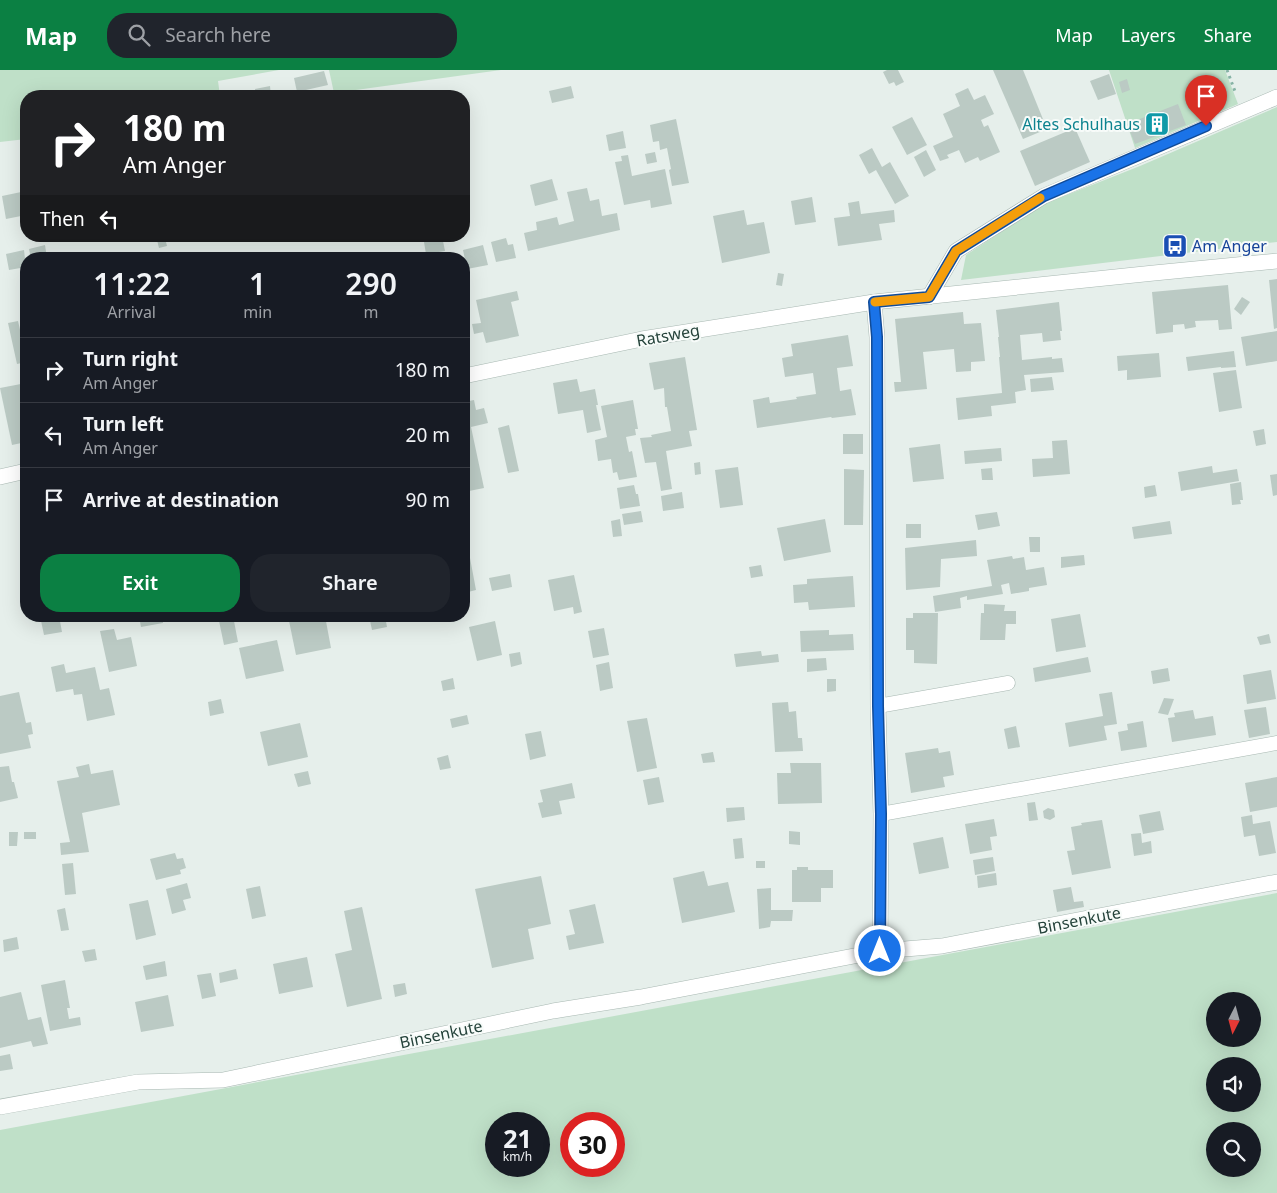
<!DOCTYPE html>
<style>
body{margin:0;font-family:"Noto Sans",sans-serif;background:#20242c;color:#f1f3f6;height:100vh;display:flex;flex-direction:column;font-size:19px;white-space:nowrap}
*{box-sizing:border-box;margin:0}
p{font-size:16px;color:#9ea1a6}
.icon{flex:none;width:28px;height:28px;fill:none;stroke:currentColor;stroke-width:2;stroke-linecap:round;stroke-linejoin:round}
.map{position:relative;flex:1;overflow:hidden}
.details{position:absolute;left:20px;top:182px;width:450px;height:370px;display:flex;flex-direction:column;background:#171b24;border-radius:20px;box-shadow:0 5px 20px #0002}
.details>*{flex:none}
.top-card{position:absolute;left:20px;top:20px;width:450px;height:152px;border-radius:20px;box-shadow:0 5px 20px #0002;background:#202124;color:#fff;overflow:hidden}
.needle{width:32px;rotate:186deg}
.fabs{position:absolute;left:1206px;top:922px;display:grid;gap:10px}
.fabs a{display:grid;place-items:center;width:55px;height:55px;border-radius:50%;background:#171b24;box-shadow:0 5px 20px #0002;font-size:25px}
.speed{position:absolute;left:485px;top:1042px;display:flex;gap:10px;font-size:25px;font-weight:700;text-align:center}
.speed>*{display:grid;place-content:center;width:65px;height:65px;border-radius:50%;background:#171b24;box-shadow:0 5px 20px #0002;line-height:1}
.speed small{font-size:12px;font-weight:400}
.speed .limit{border:8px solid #d22;background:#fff;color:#111}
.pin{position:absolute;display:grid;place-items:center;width:42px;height:42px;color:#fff;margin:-51px -21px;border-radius:50% 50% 50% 0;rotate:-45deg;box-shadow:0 0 5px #0007}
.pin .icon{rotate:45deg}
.me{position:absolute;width:55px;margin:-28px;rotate:0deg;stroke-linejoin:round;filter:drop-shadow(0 0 4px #0008)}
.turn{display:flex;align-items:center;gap:18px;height:105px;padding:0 20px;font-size:22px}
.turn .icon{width:65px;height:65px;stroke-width:2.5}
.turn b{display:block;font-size:35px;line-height:42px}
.then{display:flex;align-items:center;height:48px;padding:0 20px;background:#0003;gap:10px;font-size:19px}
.eta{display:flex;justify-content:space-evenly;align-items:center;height:85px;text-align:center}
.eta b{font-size:30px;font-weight:600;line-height:35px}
.button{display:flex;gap:10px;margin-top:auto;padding:10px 20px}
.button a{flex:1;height:58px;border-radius:20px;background:#0b8043;color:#fff;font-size:20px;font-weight:600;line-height:58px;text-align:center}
.button a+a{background:#20242c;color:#f1f3f6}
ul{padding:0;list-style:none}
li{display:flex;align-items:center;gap:15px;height:65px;padding:0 20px;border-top:1px solid #363941}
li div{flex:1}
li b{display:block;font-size:19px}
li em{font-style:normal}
header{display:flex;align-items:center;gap:30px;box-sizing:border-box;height:70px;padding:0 25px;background:#0b8043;color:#fff}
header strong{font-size:24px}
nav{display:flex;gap:28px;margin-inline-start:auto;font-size:18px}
.search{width:350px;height:45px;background:#20242c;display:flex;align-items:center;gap:12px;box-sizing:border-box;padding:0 18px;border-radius:20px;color:#9ea1a6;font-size:19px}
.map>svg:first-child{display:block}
.green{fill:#bfe0c8;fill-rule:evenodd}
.building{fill:#bbcac4}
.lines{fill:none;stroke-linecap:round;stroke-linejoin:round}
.service-casing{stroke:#a8b8b2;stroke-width:15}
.minor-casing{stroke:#a8b8b2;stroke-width:16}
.path{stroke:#86b3a5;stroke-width:3;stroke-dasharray:2.5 4;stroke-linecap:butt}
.service{stroke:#fff;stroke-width:14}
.minor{stroke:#fff;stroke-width:15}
.route-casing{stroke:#114b97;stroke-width:12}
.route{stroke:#1a73e8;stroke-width:9}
.slow{stroke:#f59e0b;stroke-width:9}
.labels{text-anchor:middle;stroke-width:4;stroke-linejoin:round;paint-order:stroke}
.culture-label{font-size:16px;fill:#0d838f;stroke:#f7fbf9;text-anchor:end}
.transit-label{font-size:16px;fill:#164399;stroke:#f7fbf9;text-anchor:start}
.street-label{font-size:16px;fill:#24423a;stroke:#f7fbf9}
</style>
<header>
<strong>Map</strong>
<div class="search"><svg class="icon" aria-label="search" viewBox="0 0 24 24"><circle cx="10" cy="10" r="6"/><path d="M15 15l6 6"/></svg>Search here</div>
<nav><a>Map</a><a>Layers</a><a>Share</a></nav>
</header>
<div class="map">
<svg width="1277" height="1123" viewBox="0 0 1277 1123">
<rect width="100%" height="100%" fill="#e6efeb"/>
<g class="green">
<polygon points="0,0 279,0 218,11 220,26 26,26 26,69 0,72"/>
<polygon points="329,0 501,0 334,23"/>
<polygon points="1109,0 1225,0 1238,34 1135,78"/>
<polygon points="1277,37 1277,172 961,210 966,185 1044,134 1140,96"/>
<path d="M1277 823V1123H0V1060ZM1215 931H1252V969H1215ZM1215 996H1252V1034H1215ZM496 1054H539V1096H496ZM571 1054H614V1096H571ZM1215 1061H1252V1099H1215Z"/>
</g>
<g class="building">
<polygon points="887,0 898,0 904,12 896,16 894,12 889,14 883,2"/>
<polygon points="993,0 1023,0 1047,59 1023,69"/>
<polygon points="324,1 328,15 297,22 294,8"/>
<polygon points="1109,4 1116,24 1098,30 1090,11"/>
<polygon points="1127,9 1130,20 1122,23 1119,12"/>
<polygon points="270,16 271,26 256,26 255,19"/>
<polygon points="571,16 574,28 552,33 549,21"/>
<polygon points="968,18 974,30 985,25 994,44 981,50 984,57 988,55 1000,82 980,91 978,87 965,93 959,80 947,85 949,88 940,91 933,76 953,67 943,44 960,36 955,24"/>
<polygon points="1178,34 1186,55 1135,74 1127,54"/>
<polygon points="912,47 927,75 907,85 892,57"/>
<polygon points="676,49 689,113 672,116 669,100 671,99 667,78 660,80 659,71 653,72 650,55"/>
<polygon points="1075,58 1090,92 1035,116 1020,81"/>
<polygon points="623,61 626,78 609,81 606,65"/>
<polygon points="872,78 882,97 890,92 909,126 895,134 876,100 869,104 859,85"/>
<polygon points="926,80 936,100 924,107 914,87"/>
<polygon points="655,82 657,92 647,94 645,84"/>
<polygon points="628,85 632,106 665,99 672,134 651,138 650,130 624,135 615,92 622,91 621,86"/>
<polygon points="552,109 558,130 535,136 530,115"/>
<polygon points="587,118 590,131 599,129 602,146 617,143 620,160 528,181 524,163 537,160 536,152 557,147 559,155 574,151 567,122"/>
<polygon points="26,121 26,145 6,149 2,126"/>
<polygon points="812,127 816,152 795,155 791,131"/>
<polygon points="859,131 861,144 894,140 895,152 879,154 882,170 838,176 834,148 850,146 848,133"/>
<polygon points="744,140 747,155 764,152 770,183 722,193 713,146"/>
<polygon points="423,166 442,166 445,181 426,184"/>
<polygon points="165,168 167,176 159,178 157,170"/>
<polygon points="506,168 508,175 513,174 516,188 496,192 491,172"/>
<polygon points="45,175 47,188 31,189 29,179"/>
<polygon points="483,175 488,195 467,199 470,214 464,215 464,200 467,199 463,180"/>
<polygon points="24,180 26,197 9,200 6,184"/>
<polygon points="778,203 784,204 782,216 776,215"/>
<polygon points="1277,209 1277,258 1274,259 1269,210"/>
<polygon points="1228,215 1232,259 1219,260 1218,250 1195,251 1196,257 1185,259 1184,254 1173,255 1173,262 1156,264 1152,222"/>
<polygon points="517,221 519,230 511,232 519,266 486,273 483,262 474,264 472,254 481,253 476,230"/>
<polygon points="1242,227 1250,232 1241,245 1234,239"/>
<polygon points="1059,232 1062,261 1060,261 1061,270 1043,272 1042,263 1020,265 1022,290 1052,287 1052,289 1062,288 1064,302 1024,305 1026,320 1015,322 1016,333 991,336 992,346 958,350 956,328 1002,323 999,287 1000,287 998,267 999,267 996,240"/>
<polygon points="963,242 964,254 981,253 985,291 971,292 971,301 956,302 954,279 923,282 927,319 895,322 894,312 901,312 895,249"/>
<polygon points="18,251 25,281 26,280 26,292 17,294 8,253"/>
<polygon points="1277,261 1277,291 1246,296 1241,267"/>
<polygon points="848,265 853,296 837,298 840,321 851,319 856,345 832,348 831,347 757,358 753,330 769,327 770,333 797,329 796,327 816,324 813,303 785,307 782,288 793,286 791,274"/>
<polygon points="1234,281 1236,297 1221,298 1221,297 1188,301 1186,287"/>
<polygon points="1159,283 1161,307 1127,310 1127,300 1118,301 1117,286"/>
<polygon points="685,287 697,360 689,361 692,376 666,381 672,419 661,421 656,392 645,393 640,368 652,367 651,365 671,361 667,337 665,337 664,318 654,320 649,293"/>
<polygon points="1236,300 1242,338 1219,342 1213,303"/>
<polygon points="1052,307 1054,320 1031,322 1030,309"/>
<polygon points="577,309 580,322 595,319 598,335 596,335 601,360 587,363 583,340 558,344 553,313"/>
<polygon points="26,313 26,372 12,375 0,318"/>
<polygon points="474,330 476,340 484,338 488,353 471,357 484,418 469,421 464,397 464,332"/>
<polygon points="633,330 638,359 635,359 636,365 626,367 629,382 632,381 637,407 619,410 617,402 613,403 611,389 598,391 595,370 607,367 601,336"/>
<polygon points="509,355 519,401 508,403 498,358"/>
<polygon points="1264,359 1266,374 1256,376 1253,361"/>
<rect x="843" y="364" width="20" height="20"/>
<polygon points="1067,370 1070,404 1033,407 1032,389 1053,388 1052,371"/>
<polygon points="940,374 944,409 913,412 909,378"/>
<polygon points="1001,378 1002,391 965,394 964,381"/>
<polygon points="700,392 701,404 695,405 694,393"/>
<polygon points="1212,396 1213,403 1237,399 1239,411 1181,421 1178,402"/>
<polygon points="738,397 743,435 720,438 715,400"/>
<polygon points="992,398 993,410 982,410 981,399"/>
<polygon points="844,399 864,400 863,455 844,455"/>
<polygon points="1277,404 1277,425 1273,426 1270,405"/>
<polygon points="1241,412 1243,430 1240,430 1241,434 1232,435 1230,414"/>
<polygon points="634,415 636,424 638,424 640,436 620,439 617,418"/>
<polygon points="1155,415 1157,426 1145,428 1144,417"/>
<polygon points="682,422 684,438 663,441 661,426"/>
<polygon points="641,441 643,452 624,455 622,444"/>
<polygon points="997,442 1000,456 978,460 975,445"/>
<polygon points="620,449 622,466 613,467 611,451"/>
<polygon points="825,449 831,482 784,491 777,458"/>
<polygon points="1170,451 1172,464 1134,469 1132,457"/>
<rect x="906" y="454" width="15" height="14"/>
<polygon points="1029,467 1040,467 1040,482 1030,482"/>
<polygon points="976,470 977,486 941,489 940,517 906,520 905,478"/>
<polygon points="1084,485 1085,495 1061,498 1061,487"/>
<polygon points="1012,486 1013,489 1024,487 1026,500 1044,497 1047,515 1029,518 1029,521 1011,524 1009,513 1001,515 1003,524 967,530 967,526 960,528 961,538 935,542 933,526 992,516 987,490"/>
<polygon points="470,488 476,520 464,523 464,489"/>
<polygon points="761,495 763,506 751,508 749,497"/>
<polygon points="510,504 512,517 492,521 489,508"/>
<polygon points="574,505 582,542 574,544 573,537 554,541 548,510"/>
<polygon points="853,506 855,537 809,540 808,532 794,533 793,515 807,514 807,509"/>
<polygon points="984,534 1005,535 1004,541 1016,541 1016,554 1006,554 1005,570 980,570 981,543 984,543"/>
<polygon points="913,543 938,543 937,594 914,593 914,580 906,580 906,548 913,548"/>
<polygon points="1080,544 1086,577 1056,582 1051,549"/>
<polygon points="40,546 59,546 62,562 44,565"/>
<polygon points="139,546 162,546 163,553 141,557"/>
<polygon points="218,546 233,546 238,572 224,575"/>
<polygon points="288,546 325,546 331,578 296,585"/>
<polygon points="369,546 385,546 387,557 372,560"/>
<polygon points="495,551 502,585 477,591 469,557"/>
<polygon points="604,558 609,585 593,588 588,561"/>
<polygon points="114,559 117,570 131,567 137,596 109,602 100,561"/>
<polygon points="829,560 829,565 853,564 854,580 801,582 800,561"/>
<polygon points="1269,564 1271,573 1260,575 1257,567"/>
<polygon points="277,570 284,601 246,609 239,578"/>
<polygon points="761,581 762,586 778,584 779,592 736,597 734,584"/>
<polygon points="520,582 522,594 511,597 509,584"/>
<polygon points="1088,587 1091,602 1035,612 1033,598"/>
<polygon points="826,588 827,600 807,602 807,589"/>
<polygon points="609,592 613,618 600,621 596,595"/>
<polygon points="64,594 66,603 95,597 100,620 109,618 115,645 87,651 82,624 74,625 73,619 56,622 51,597"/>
<polygon points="1168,598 1170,611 1153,614 1151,601"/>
<polygon points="1271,600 1276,629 1247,634 1243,605"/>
<polygon points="453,608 455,619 443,621 441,611"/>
<polygon points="827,609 836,609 836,621 827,622"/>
<polygon points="19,622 26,653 31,652 33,664 28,665 31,678 0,684 0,626"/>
<polygon points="1112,622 1117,654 1104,656 1107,670 1069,677 1065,653 1103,646 1099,624"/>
<polygon points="1164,628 1174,629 1168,645 1158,643"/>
<polygon points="221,629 224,643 210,646 208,632"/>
<polygon points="788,632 789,642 796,641 798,668 802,668 803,681 775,682 772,633"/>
<polygon points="1266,637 1270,664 1249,668 1244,640"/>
<polygon points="1193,640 1195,649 1213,646 1216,665 1172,672 1168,648 1175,647 1174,643"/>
<polygon points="467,645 469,654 452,658 450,649"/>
<polygon points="647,648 657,698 637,702 627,651"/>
<polygon points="1143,651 1147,677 1121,681 1118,662 1128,660 1127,654"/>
<polygon points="300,653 308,687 268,696 260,662"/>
<polygon points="1016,656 1020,677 1008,679 1004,659"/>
<polygon points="541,661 546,686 530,690 525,664"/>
<polygon points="938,678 939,683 950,681 954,705 943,707 945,717 911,723 905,683"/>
<polygon points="713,682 715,692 703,693 701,684"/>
<polygon points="448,685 451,698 440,700 437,688"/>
<polygon points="790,693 821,693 822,733 778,734 777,703 791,703"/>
<polygon points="89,694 91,704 113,700 120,735 82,743 89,782 61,785 60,773 70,772 57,711 79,707 76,697"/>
<polygon points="9,696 12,712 14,712 18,728 0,732 0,697"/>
<polygon points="308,701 311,714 298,717 294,704"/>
<polygon points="659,707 664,732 648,735 643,710"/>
<polygon points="1277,707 1277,737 1250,742 1245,713"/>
<polygon points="572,713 575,728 559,731 562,744 542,748 538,733 543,732 540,720"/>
<polygon points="1035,732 1038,750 1029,751 1027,733"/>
<polygon points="744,737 745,750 727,752 726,738"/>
<polygon points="1048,738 1054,740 1055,747 1050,750 1044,748 1043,741"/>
<polygon points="1160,741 1164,760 1143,764 1139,745"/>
<polygon points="1252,745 1253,754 1270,751 1276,783 1259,786 1255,765 1244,767 1241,747"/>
<polygon points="994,749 997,766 990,767 992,780 970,784 965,754"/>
<polygon points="1102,750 1111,798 1072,805 1067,781 1075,780 1071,757 1082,755 1081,753"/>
<polygon points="789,761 800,762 800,775 789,774"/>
<polygon points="9,762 18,762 17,776 9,776"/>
<rect x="24" y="762" width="12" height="7"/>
<polygon points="1141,763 1142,773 1151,771 1152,783 1134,786 1131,764"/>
<polygon points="943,767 949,798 919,804 913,773"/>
<polygon points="742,768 744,788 735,789 733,769"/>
<polygon points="175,783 177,789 183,788 186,798 180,800 181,804 156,810 150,789"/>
<polygon points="993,787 995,801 975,805 973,790"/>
<rect x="756" y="791" width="9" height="7"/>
<polygon points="73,793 76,824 65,825 62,794"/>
<polygon points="797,797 808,797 808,800 833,800 833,818 821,818 821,832 792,832 792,800 797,800"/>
<polygon points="704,801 708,816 728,812 735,842 682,853 673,808"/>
<polygon points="996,803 997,815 978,818 977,806"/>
<polygon points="541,806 551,854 528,859 534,889 492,898 475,819"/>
<polygon points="187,813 191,828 183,830 186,840 172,844 166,819"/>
<polygon points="260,816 266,846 252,849 246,819"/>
<polygon points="1071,817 1074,832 1083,831 1084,837 1057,842 1053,820"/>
<polygon points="771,818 771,840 793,840 792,851 771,851 770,857 759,859 757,819"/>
<polygon points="148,830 156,865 136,870 129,834"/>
<polygon points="595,834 604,873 569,880 566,866 575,864 569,840"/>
<polygon points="362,837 382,929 347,937 335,884 352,880 344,841"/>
<polygon points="65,838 69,860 61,861 57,840"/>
<polygon points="17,867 19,879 4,882 3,870"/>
<polygon points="95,879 97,890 85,892 82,881"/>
<polygon points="307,887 313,917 279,924 273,894"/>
<polygon points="165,891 167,906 146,910 143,896"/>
<polygon points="236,899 238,909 220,913 219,903"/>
<polygon points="211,903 216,926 202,929 197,905"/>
<polygon points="65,910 70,938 67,938 69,949 80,947 81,955 50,961 41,915"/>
<polygon points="405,913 407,924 395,927 393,915"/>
<polygon points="21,922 28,950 41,947 48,974 33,977 31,971 0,978 0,927"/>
<polygon points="168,925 174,956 141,962 135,932"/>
<polygon points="10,984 13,999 0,1001 0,986"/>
</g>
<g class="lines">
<defs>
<g id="service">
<polyline points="878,636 1008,613"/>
<polyline points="881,744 1277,673"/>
</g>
<g id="minor">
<polyline points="929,227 956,181 1044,126 1277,27"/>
<polyline points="874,232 877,267 878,636 881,744 880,881"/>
<polyline points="464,306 642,269 874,232 1154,203 1277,191"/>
<polyline points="0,407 26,401"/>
<polyline points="0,1037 138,1012 223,1010 553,941 641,927 880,881 942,876 1277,812"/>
</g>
</defs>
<use href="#service" class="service-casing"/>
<use href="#minor" class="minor-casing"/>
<polyline class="path" points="1227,0 1236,24"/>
<use href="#service" class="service"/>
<use href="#minor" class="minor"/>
</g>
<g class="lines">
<defs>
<polyline id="route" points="880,881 881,744 878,636 877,267 874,232 929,227 956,181 1044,126 1206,56"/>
</defs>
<use href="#route" class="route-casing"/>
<use href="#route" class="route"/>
<polyline class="slow" points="875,232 929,227 956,181 1040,128"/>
</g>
<defs>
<symbol id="building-square" viewBox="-11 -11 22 22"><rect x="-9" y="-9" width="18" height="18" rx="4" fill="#0f9aa8" stroke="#f7fbf9"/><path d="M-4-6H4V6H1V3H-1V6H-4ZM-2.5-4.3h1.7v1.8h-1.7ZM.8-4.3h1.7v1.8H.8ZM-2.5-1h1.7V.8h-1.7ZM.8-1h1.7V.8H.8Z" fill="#fff"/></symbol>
<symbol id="bus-square" viewBox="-11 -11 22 22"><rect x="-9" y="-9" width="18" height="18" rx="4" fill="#1a4fb4" stroke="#f7fbf9"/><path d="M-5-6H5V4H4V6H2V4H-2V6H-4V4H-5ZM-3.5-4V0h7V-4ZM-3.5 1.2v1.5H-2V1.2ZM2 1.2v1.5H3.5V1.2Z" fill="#fff"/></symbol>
</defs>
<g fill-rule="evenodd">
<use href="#building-square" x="1143" y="40" width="28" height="28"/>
<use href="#bus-square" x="1161" y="162" width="28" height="28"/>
</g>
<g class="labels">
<g class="culture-label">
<text x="1140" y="60">Altes Schulhaus</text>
</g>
<g class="transit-label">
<text x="1192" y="182">Am Anger</text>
</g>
<g class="street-label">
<text transform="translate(668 265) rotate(-10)" y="6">Ratsweg</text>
<text transform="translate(1079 850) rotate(-11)" y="6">Binsenkute</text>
<text transform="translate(441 964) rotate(-12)" y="6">Binsenkute</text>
</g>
</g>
</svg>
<div class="fabs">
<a><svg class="needle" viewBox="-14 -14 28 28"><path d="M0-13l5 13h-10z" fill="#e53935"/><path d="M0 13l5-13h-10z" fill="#9ea1a6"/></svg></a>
<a><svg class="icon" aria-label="sound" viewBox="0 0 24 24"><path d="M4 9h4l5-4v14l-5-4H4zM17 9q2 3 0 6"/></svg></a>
<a><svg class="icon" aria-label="search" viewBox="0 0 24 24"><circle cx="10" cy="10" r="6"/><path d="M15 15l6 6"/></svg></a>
</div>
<div class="speed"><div>21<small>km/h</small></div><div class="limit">30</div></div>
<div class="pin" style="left:1206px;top:56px;background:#d93025"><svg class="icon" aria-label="arrive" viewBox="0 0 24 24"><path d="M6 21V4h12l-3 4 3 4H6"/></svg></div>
<svg class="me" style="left:880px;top:881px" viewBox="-20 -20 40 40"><circle r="17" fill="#1a73e8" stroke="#fff" stroke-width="3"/><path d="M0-11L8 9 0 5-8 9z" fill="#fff"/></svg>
<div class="top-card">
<div class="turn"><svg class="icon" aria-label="right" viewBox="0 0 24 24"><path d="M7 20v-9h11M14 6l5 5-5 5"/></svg><div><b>180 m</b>Am Anger</div></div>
<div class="then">Then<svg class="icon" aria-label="left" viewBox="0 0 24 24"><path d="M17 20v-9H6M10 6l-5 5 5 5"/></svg></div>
</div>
<section class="details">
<div class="eta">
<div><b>11:22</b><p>Arrival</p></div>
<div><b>1</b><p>min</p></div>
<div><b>290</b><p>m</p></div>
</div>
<ul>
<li><svg class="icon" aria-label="right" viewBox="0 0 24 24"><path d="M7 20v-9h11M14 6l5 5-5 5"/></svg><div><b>Turn right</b><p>Am Anger</p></div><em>180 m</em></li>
<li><svg class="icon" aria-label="left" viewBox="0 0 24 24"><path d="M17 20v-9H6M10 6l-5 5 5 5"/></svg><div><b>Turn left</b><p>Am Anger</p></div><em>20 m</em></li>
<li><svg class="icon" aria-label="arrive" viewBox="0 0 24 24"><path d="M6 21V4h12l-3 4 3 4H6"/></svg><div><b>Arrive at destination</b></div><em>90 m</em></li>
</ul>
<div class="button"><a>Exit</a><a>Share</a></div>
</section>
</div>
